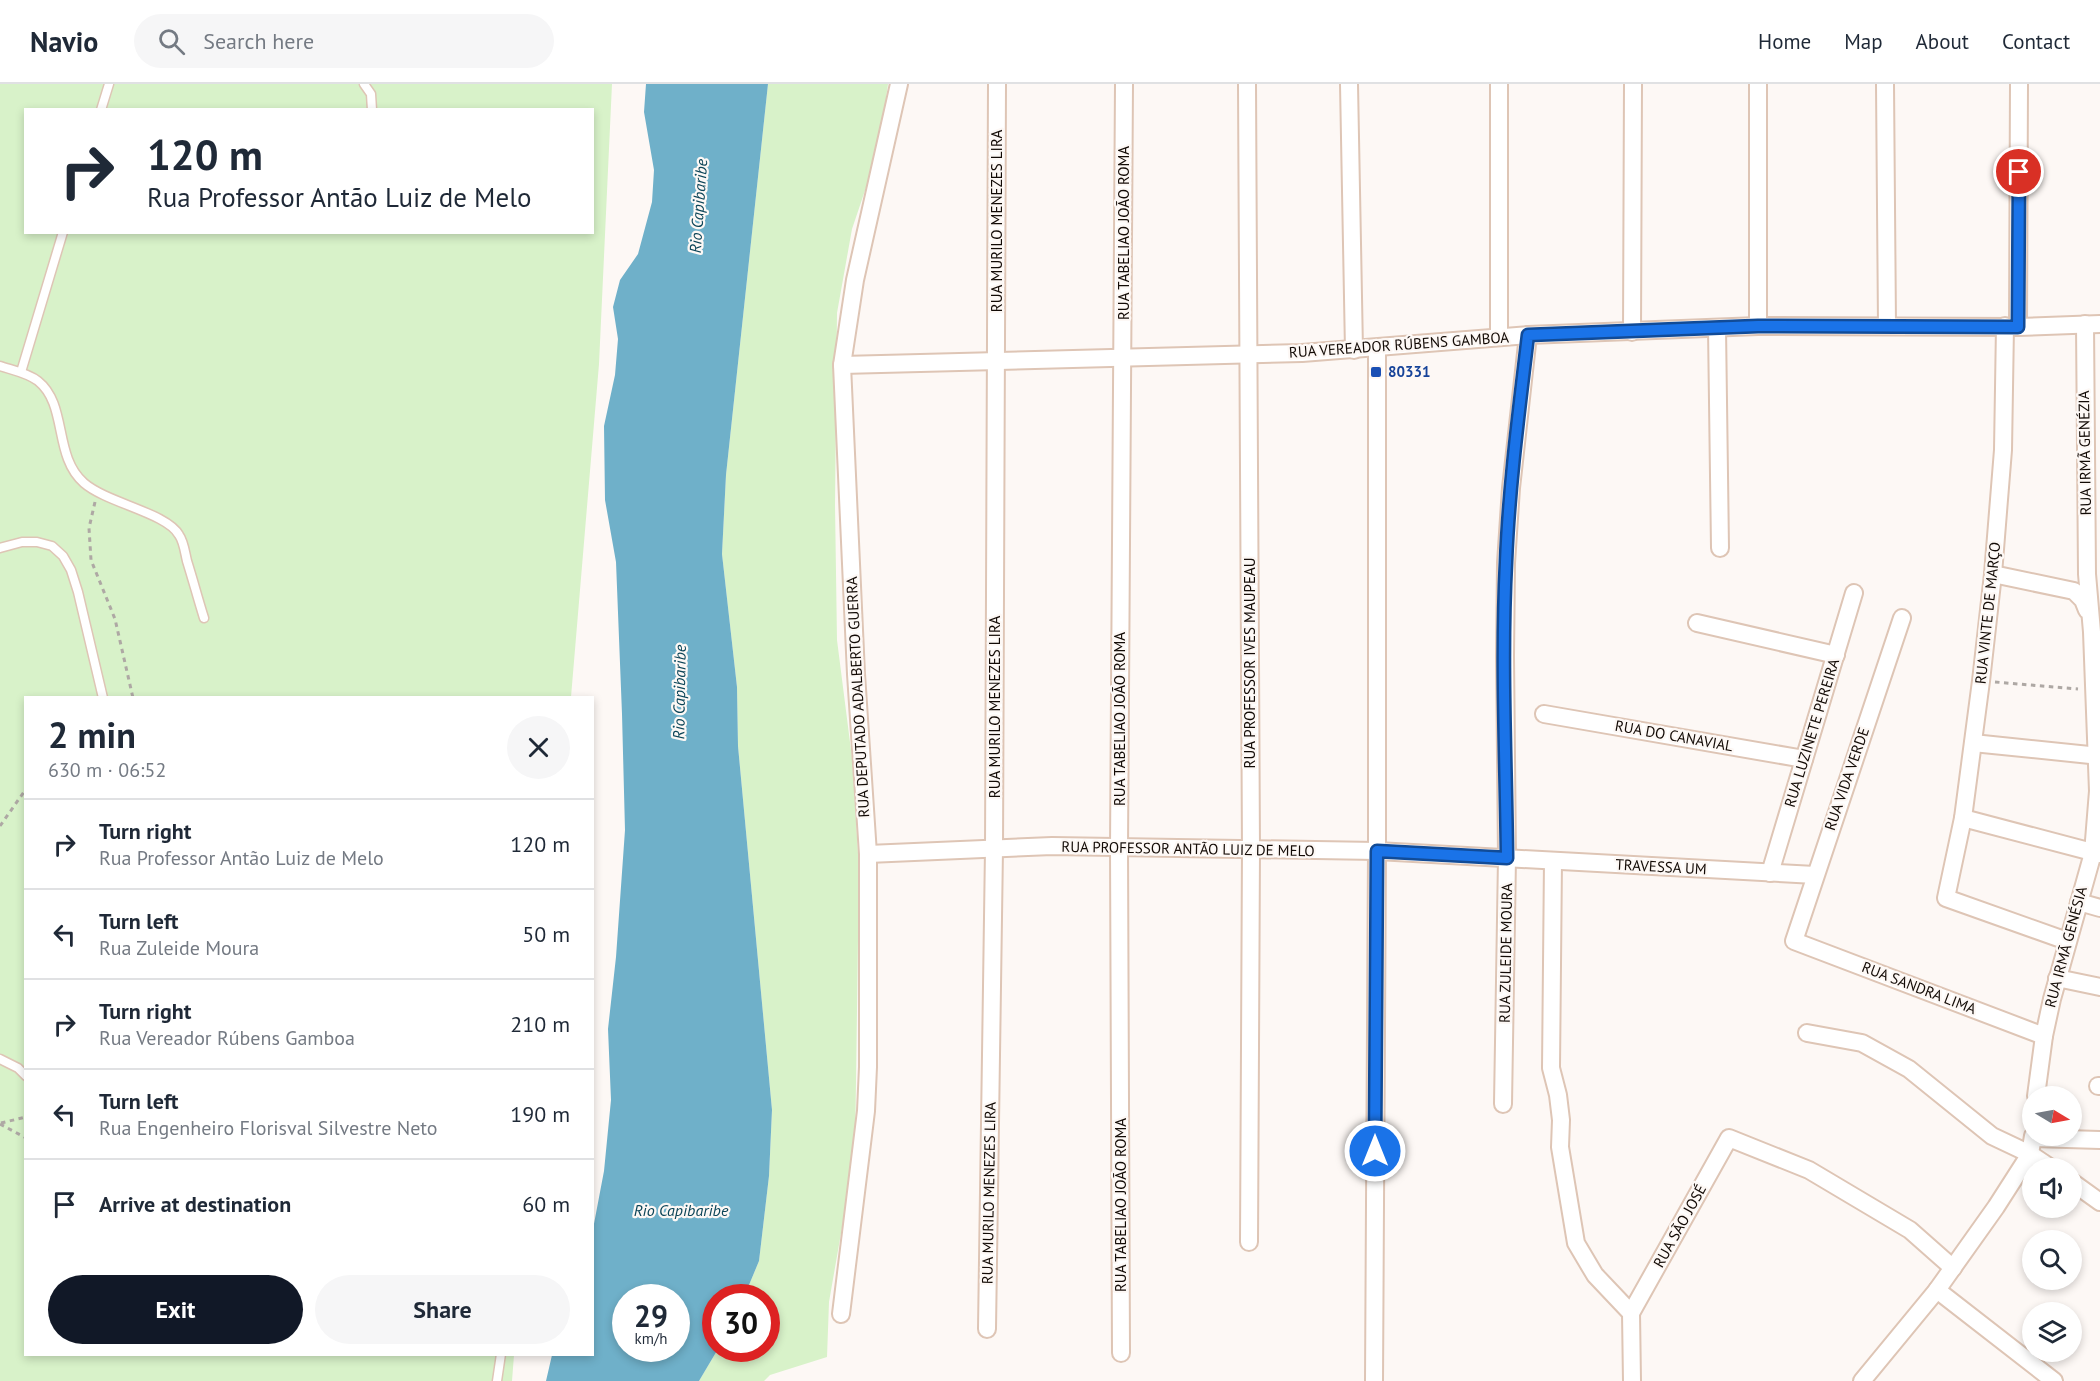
<!DOCTYPE html>
<meta charset="utf-8">
<style>
body{margin:0;font-family:"PT Sans",sans-serif;background:#f6f6f7;color:#1f2937;height:100vh;display:flex;flex-direction:column;font-size:22px;white-space:nowrap}
*{box-sizing:border-box;margin:0}
p{font-size:20px;color:#747a83}
.icon{flex:none;width:33px;height:33px;fill:none;stroke:currentColor;stroke-width:2;stroke-linecap:round;stroke-linejoin:round}
.map{position:relative;flex:1;overflow:hidden}
.side{position:absolute;left:24px;top:612px;width:570px;height:660px;display:flex;flex-direction:column;background:#fff;border-radius:0px;box-shadow:0 3px 9px #0003}
.side>*{flex:none}
.hud{position:absolute;left:24px;top:24px;width:570px;height:126px;border-radius:0px;box-shadow:0 3px 9px #0003;background:#fff;color:#1f2937;overflow:hidden}
.needle{width:39px;rotate:100deg}
.tools{position:absolute;left:2022px;top:1002px;display:grid;gap:12px}
.tools a{display:grid;place-items:center;width:60px;height:60px;border-radius:50%;background:#fff;box-shadow:0 3px 9px #0003;font-size:30px}
.speed{position:absolute;left:612px;top:1200px;display:flex;gap:12px;font-size:30px;font-weight:700;text-align:center}
.speed>*{display:grid;place-content:center;width:78px;height:78px;border-radius:50%;background:#fff;box-shadow:0 3px 9px #0003;line-height:1}
.speed small{font-size:15px;font-weight:400}
.speed .limit{border:9px solid #d22;background:#fff;color:#111}
.pin{position:absolute;display:grid;place-items:center;width:51px;height:51px;color:#fff;margin:-26px;border:3px solid #fff;border-radius:50%;box-shadow:0 2px 6px #0007}
.me{position:absolute;width:66px;margin:-33px;rotate:0deg;stroke-linejoin:round;filter:drop-shadow(0 0 4px #0008)}
.turn{display:flex;align-items:center;gap:21px;height:126px;padding:0 24px;font-size:27px}
.turn .icon{width:78px;height:78px;stroke-width:2.5}
.turn b{display:block;font-size:42px;line-height:51px}
.round{display:grid;place-items:center;flex:none;width:63px;height:63px;border-radius:32px;background:#f6f6f7}
.summary{display:flex;align-items:center;justify-content:space-between;height:102px;padding:0 24px}
h1{font-size:36px;font-weight:600;line-height:45px}
.primary-button{display:flex;gap:12px;margin-top:auto;padding:12px 24px}
.primary-button a{flex:1;height:69px;border-radius:36px;background:#111827;color:#fff;font-size:24px;font-weight:600;line-height:69px;text-align:center}
.primary-button a+a{background:#f6f6f7;color:#1f2937}
ul{padding:0;list-style:none}
li{display:flex;align-items:center;gap:18px;height:90px;padding:0 24px;border-top:2px solid #e0e1e3}
li div{flex:1}
li b{display:block;font-size:22px}
li em{font-style:normal}
header{display:flex;align-items:center;gap:36px;box-sizing:border-box;height:84px;padding:0 30px;background:#fff;border-bottom:2px solid #e0e1e3}
header strong{font-size:28px}
nav{display:flex;gap:33px;margin-inline-start:auto;font-size:21px}
.search{width:420px;height:54px;background:#f6f6f7;display:flex;align-items:center;gap:15px;box-sizing:border-box;padding:0 21px;border-radius:33px;color:#747a83;font-size:22px}
.map>svg:first-child{display:block}
.green{fill:#d8f2c9;fill-rule:evenodd}
.water{fill:#6fb0c9;fill-rule:evenodd}
.lines{fill:none;stroke-linecap:round;stroke-linejoin:round}
.lane-casing{stroke:#dec5b5;stroke-width:11}
.street-casing{stroke:#dec5b5;stroke-width:20}
.path{stroke:#aea8a4;stroke-width:3;stroke-dasharray:4.5 4.5;stroke-linecap:butt}
.lane{stroke:#fff;stroke-width:8}
.street{stroke:#fff;stroke-width:16}
.route-casing{stroke:#114b97;stroke-width:15}
.route{stroke:#1a73e8;stroke-width:10}
.transit-dot{fill:#1a4fb4;stroke:#fdf8f5;stroke-width:2}
.labels{text-anchor:middle;stroke-width:4.5;stroke-linejoin:round;paint-order:stroke}
.street-label{font-size:15px;fill:#120a05;stroke:#fdf8f5}
.transit-label{font-size:15px;font-weight:bold;fill:#164399;stroke:#fdf8f5;text-anchor:start}
.water-label{font-size:16px;font-style:italic;fill:#0c4558;stroke:#fdf8f5}
</style>
<header>
<strong>Navio</strong>
<div class="search"><svg class="icon" aria-label="search" viewBox="0 0 24 24"><circle cx="10" cy="10" r="6"/><path d="M15 15l6 6"/></svg>Search here</div>
<nav><a>Home</a><a>Map</a><a>About</a><a>Contact</a></nav>
</header>
<div class="map">
<svg width="2100" height="1297" viewBox="0 0 2100 1297">
<rect width="100%" height="100%" fill="#fdf8f5"/>
<g class="green">
<path d="M0 0H612L599 280 571 613 26 614V1270L514 1271 512 1297H0ZM26 26H592V148H26Z"/>
<polygon points="768,0 888,0 879,65 852,145 837,229 835,421 837,556 852,674 859,785 855,1069 829,1218 827,1273 770,1291 764,1297 699,1297 718,1265 766,1264 766,1214 744,1213 759,1177 769,1092 772,1026 738,662 737,603 722,470 726,391"/>
</g>
<path class="water" d="M646 0H768L726 391 722 470 737 603 738 662 772 1026 769 1092 759 1177 744 1213 716 1214V1264L718 1265 699 1297H546L552 1271 592 1270 593 1145 604 1087 611 1016 608 945 616 873 625 746 622 630 616 478 605 416 604 342 615 291 618 255 613 223 620 196 638 170 652 118 654 86 644 28ZM626 1214H676V1264H626Z"/>
<g class="lines">
<defs>
<g id="lane">
<polyline points="364,0 371,10 372,26"/>
<polyline points="101,26 109,0"/>
<path d="M0 282C12 286 28 289 38 297 68 321 53 372 84 399 107 419 167 429 179 451 184 458 185 469 187 477 193 496 198 515 204 534"/>
<polyline points="21,288 63,148"/>
<polyline points="0,464 22,458 37,458 52,462 63,472 71,486 78,508 103,614"/>
<polyline points="0,975 18,984 26,992"/>
<polyline points="497,1297 501,1270"/>
</g>
<g id="street">
<polyline points="1247,0 1251,766 1249,1158"/>
<polyline points="1349,0 1354,266"/>
<polyline points="1758,0 1758,242"/>
<polyline points="1885,0 1887,242"/>
<polyline points="2005,242 2003,366 1993,490 1981,597 1963,734 1946,814 2067,857"/>
<polyline points="2018,243 2019,0"/>
<polyline points="1717,244 1720,464"/>
<polyline points="1632,248 1633,0"/>
<polyline points="1499,253 1499,0"/>
<polyline points="842,281 1302,269 1528,251 1758,242 2018,243 2100,240"/>
<polyline points="1993,490 2074,507 2083,516 2087,526"/>
<polyline points="1902,534 1794,857 2044,952"/>
<polyline points="1697,539 1836,571"/>
<polyline points="1544,630 1804,675"/>
<polyline points="1973,659 2100,672"/>
<polyline points="1963,734 2100,770"/>
<polyline points="868,770 1052,762 1377,767 1815,791"/>
<polyline points="1553,777 1551,984 1558,1011 1561,1036 1560,1063 1576,1159 1595,1191 1631,1229 1632,1297"/>
<polyline points="1770,789 1854,509"/>
<polyline points="2079,818 2100,824"/>
<polyline points="2057,894 2100,903"/>
<polyline points="1807,949 1862,959 1909,985 1992,1052 2030,1070 2051,1084"/>
<polyline points="2098,1002 2100,1002"/>
<polyline points="2036,1012 2044,952 2052,915 2093,769 2098,707 2092,548 2087,490 2085,240"/>
<polyline points="1503,1020 1507,774 1505,572 1506,479 1511,404 1528,251"/>
<polyline points="2033,1054 2100,1056"/>
<polyline points="2072,1098 2100,1118"/>
<polyline points="1937,1206 2054,1297"/>
<polyline points="1631,1229 1729,1054 1809,1086 1910,1146 1953,1184"/>
<polyline points="841,1230 866,1027 868,983 868,770 856,590 842,281 855,196 899,0"/>
<polyline points="987,1245 994,765 997,0"/>
<polyline points="1121,1269 1119,764 1124,0"/>
<polyline points="1374,1297 1377,767 1377,264"/>
<polyline points="1862,1297 1937,1206 1996,1123 2030,1070 2033,1052"/>
</g>
</defs>
<use href="#lane" class="lane-casing"/>
<use href="#street" class="street-casing"/>
<g class="path">
<polyline points="95,418 89,444 91,476 115,535 133,614"/>
<polyline points="1995,598 2078,605"/>
<polyline points="0,742 26,705"/>
<polyline points="1,1039 26,1033"/>
<polyline points="0,1040 26,1054"/>
</g>
<use href="#lane" class="lane"/>
<use href="#street" class="street"/>
</g>
<g class="lines">
<defs>
<path id="route" d="M1375 1067 1377 767 1507 774C1506 676 1501 576 1506 478 1509 402 1519 327 1528 251L1758 242 2018 243 2019 88"/>
</defs>
<use href="#route" class="route-casing"/>
<use href="#route" class="route"/>
</g>
<rect class="transit-dot" x="1370" y="282" width="12" height="12" rx="3"/>
<g class="labels">
<g class="street-label">
<text transform="translate(997 137) rotate(-90)" y="5">RUA MURILO MENEZES LIRA</text>
<text transform="translate(1124 149) rotate(-90)" y="5">RUA TABELIAO JOÃO ROMA</text>
<text transform="translate(1399 261) rotate(-4)" y="5">RUA VEREADOR RÚBENS GAMBOA</text>
<text transform="translate(2085 369) rotate(-91)" y="5">RUA IRMÃ GENÉZIA</text>
<text transform="translate(1988 529) rotate(-84)" y="5">RUA VINTE DE MARÇO</text>
<text transform="translate(1250 579) rotate(-90)" y="5">RUA PROFESSOR IVES MAUPEAU</text>
<text transform="translate(858 613) rotate(-93)" y="5">RUA DEPUTADO ADALBERTO GUERRA</text>
<text transform="translate(995 623) rotate(-90)" y="5">RUA MURILO MENEZES LIRA</text>
<text transform="translate(1120 635) rotate(-90)" y="5">RUA TABELIAO JOÃO ROMA</text>
<text transform="translate(1812 649) rotate(-73)" y="5">RUA LUZINETE PEREIRA</text>
<text transform="translate(1674 652) rotate(10)" y="5">RUA DO CANAVIAL</text>
<text transform="translate(1847 695) rotate(-71)" y="5">RUA VIDA VERDE</text>
<text transform="translate(1188 765) rotate(1)" y="5">RUA PROFESSOR ANTÃO LUIZ DE MELO</text>
<text transform="translate(1661 783) rotate(3)" y="5">TRAVESSA UM</text>
<text transform="translate(2066 863) rotate(-75)" y="5">RUA IRMÃ GENÉSIA</text>
<text transform="translate(1506 869) rotate(-89)" y="5">RUA ZULEIDE MOURA</text>
<text transform="translate(1919 904) rotate(21)" y="5">RUA SANDRA LIMA</text>
<text transform="translate(989 1109) rotate(-89)" y="5">RUA MURILO MENEZES LIRA</text>
<text transform="translate(1121 1121) rotate(-90)" y="5">RUA TABELIAO JOÃO ROMA</text>
<text transform="translate(1680 1142) rotate(-61)" y="5">RUA SÃO JOSÉ</text>
</g>
<g class="transit-label">
<text x="1388" y="293">80331</text>
</g>
<g class="water-label">
<text transform="translate(698 122) rotate(-86)" y="6">Rio Capibaribe</text>
<text transform="translate(679 608) rotate(-89)" y="6">Rio Capibaribe</text>
<text x="681" y="1132">Rio Capibaribe</text>
</g>
</g>
</svg>
<div class="tools">
<a><svg class="needle" viewBox="-14 -14 28 28"><path d="M0-13l5 13h-10z" fill="#e53935"/><path d="M0 13l5-13h-10z" fill="#747a83"/></svg></a>
<a><svg class="icon" aria-label="sound" viewBox="0 0 24 24"><path d="M4 9h4l5-4v14l-5-4H4zM17 9q2 3 0 6"/></svg></a>
<a><svg class="icon" aria-label="search" viewBox="0 0 24 24"><circle cx="10" cy="10" r="6"/><path d="M15 15l6 6"/></svg></a>
<a><svg class="icon" aria-label="layers" viewBox="0 0 24 24"><path d="M12 4l9 5-9 5-9-5zM3 14l9 5 9-5"/></svg></a>
</div>
<div class="speed"><div>29<small>km/h</small></div><div class="limit">30</div></div>
<div class="pin" style="left:2019px;top:88px;background:#d93025"><svg class="icon" aria-label="arrive" viewBox="0 0 24 24"><path d="M6 21V4h12l-3 4 3 4H6"/></svg></div>
<svg class="me" style="left:1375px;top:1067px" viewBox="-20 -20 40 40"><circle r="17" fill="#1a73e8" stroke="#fff" stroke-width="3"/><path d="M0-11L8 9 0 5-8 9z" fill="#fff"/></svg>
<div class="hud">
<div class="turn"><svg class="icon" aria-label="right" viewBox="0 0 24 24"><path d="M7 20v-9h11M14 6l5 5-5 5"/></svg><div><b>120 m</b>Rua Professor Antão Luiz de Melo</div></div>
</div>
<section class="side">
<div class="summary"><div><h1>2 min</h1><p>630 m · 06:52</p></div><a class="round"><svg class="icon" aria-label="close" viewBox="0 0 24 24"><path d="M6 6l12 12M18 6L6 18"/></svg></a></div>
<ul>
<li><svg class="icon" aria-label="right" viewBox="0 0 24 24"><path d="M7 20v-9h11M14 6l5 5-5 5"/></svg><div><b>Turn right</b><p>Rua Professor Antão Luiz de Melo</p></div><em>120 m</em></li>
<li><svg class="icon" aria-label="left" viewBox="0 0 24 24"><path d="M17 20v-9H6M10 6l-5 5 5 5"/></svg><div><b>Turn left</b><p>Rua Zuleide Moura</p></div><em>50 m</em></li>
<li><svg class="icon" aria-label="right" viewBox="0 0 24 24"><path d="M7 20v-9h11M14 6l5 5-5 5"/></svg><div><b>Turn right</b><p>Rua Vereador Rúbens Gamboa</p></div><em>210 m</em></li>
<li><svg class="icon" aria-label="left" viewBox="0 0 24 24"><path d="M17 20v-9H6M10 6l-5 5 5 5"/></svg><div><b>Turn left</b><p>Rua Engenheiro Florisval Silvestre Neto</p></div><em>190 m</em></li>
<li><svg class="icon" aria-label="arrive" viewBox="0 0 24 24"><path d="M6 21V4h12l-3 4 3 4H6"/></svg><div><b>Arrive at destination</b></div><em>60 m</em></li>
</ul>
<div class="primary-button"><a>Exit</a><a>Share</a></div>
</section>
</div>
